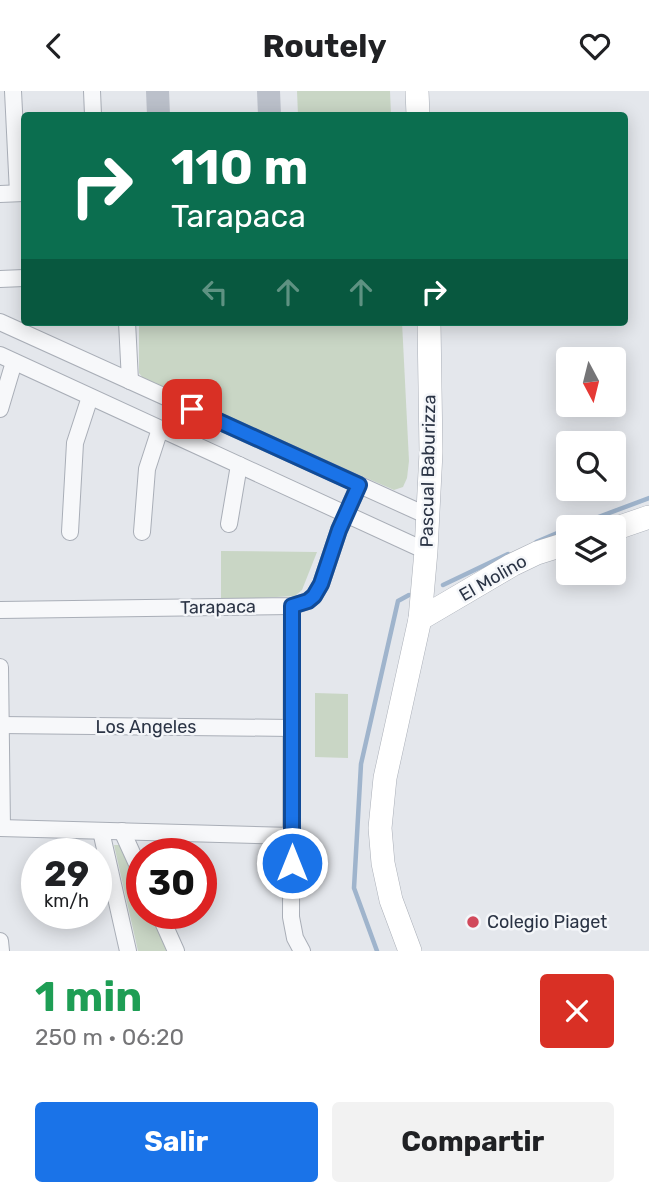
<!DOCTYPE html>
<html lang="es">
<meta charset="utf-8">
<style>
body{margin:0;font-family:Rubik,sans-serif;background:#f2f2f2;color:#202124;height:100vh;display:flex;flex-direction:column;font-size:26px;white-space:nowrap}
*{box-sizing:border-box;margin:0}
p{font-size:23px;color:#757577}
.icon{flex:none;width:38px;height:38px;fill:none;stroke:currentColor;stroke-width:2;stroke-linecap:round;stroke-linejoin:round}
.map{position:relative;height:860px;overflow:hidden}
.drawer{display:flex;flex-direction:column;background:#fff;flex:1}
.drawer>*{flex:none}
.guide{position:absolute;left:21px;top:21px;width:607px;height:214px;border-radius:7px;box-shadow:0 4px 18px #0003;background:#0b6e4f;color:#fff;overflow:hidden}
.needle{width:46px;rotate:173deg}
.buttons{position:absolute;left:556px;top:256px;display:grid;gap:14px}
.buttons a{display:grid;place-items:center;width:70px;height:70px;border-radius:7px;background:#fff;box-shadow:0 4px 18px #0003;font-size:35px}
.speed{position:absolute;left:21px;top:747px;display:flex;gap:14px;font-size:35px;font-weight:700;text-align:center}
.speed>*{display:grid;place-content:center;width:91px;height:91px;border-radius:50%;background:#fff;box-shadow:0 4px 18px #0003;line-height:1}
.speed small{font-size:18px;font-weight:400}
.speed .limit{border:10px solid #d22;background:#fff;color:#111}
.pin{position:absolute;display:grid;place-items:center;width:60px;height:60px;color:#fff;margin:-30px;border-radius:14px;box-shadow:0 4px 10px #0006}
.me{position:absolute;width:77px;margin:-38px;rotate:0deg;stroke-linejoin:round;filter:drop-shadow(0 0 5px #0008)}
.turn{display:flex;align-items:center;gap:24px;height:147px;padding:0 35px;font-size:32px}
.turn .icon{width:91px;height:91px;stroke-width:2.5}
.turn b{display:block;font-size:49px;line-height:60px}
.lanes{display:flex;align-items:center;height:66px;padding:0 35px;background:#0003;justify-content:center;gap:35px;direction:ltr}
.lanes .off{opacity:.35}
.round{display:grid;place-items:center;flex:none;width:74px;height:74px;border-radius:7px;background:#f2f2f2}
.overview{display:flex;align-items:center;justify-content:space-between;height:119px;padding:0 35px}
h1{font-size:42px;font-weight:700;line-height:52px;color:#1e9e55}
.primary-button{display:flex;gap:14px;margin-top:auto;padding:14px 35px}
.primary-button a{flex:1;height:80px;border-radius:7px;background:#1a73e8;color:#fff;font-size:28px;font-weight:700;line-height:80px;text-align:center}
.primary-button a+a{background:#f2f2f2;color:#202124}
header{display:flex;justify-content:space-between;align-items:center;height:91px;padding:0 35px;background:#fff;font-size:32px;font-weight:700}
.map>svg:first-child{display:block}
.green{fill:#c9d6c5}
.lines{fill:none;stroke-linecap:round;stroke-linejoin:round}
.stream{stroke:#9fb4cc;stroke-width:4.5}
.building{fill:#bbc0ca}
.street-casing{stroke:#a9aeb7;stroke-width:18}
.secondary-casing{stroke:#a9aeb7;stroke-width:24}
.street{stroke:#f7f8fa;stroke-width:16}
.secondary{stroke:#fff;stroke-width:23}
.route-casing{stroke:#114b97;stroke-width:18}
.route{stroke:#1a73e8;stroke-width:12}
.poi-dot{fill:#d1495b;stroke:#f4f6f9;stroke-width:2.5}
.labels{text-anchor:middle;stroke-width:5;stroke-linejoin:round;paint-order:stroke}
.street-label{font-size:18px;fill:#2b3445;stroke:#f4f6f9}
.poi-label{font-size:18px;fill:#2b3445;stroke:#f4f6f9;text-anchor:start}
</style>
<header><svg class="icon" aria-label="back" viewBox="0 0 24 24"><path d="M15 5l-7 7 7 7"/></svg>Routely<svg class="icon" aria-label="heart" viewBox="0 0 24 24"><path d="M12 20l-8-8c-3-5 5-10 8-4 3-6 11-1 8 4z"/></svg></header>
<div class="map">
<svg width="649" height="860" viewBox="0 0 649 860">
<rect width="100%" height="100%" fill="#e4e7ec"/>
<g class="green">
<polygon points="297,0 390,0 391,24 298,24"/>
<polygon points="139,231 402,231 409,370 407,387 403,396 394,399 146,291 139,282"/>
<polygon points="221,460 317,461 302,499 295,505 221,509"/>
<polygon points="315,602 348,603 348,667 315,666"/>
<polygon points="114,754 121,754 142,802 142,822 151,823 167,860 138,860"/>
</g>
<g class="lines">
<g class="stream">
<polyline points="572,436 649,407"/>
<polyline points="536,451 569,437"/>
<polyline points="443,494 508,463"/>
<polyline points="377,860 354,797 361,673 398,510 409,504"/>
</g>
</g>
<g class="building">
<polygon points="146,0 169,0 170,24 147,24"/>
<polygon points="257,0 280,0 281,24 258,24"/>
</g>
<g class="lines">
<defs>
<g id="street">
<polyline points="13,0 18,102"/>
<polyline points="92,0 93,24"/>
<polyline points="0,103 24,102"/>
<polyline points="0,188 24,187"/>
<polyline points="0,231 428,425"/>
<polyline points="127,231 130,290"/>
<polyline points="0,264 426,460"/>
<polyline points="0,318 14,271"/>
<polyline points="229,433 239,374"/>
<polyline points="70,441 75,352 90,306"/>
<polyline points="142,441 147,378 160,338"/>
<polyline points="292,515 291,826 295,847 302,860"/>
<polyline points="0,519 292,515 308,510 314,505 321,493 339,439 359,394"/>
<polyline points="0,576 2,737"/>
<polyline points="0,634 292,637"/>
<polyline points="0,737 292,745"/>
<polyline points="101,740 128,860"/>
<polyline points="122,740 142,784"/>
<polyline points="159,822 176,860"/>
<polyline points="0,850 1,860"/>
</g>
<g id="secondary">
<polyline points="417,0 418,24"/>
<polyline points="614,438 649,426"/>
<polyline points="420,528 512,474 537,462 569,452"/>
<polyline points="410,860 391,809 383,772 380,737 385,687 420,528 426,460 431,361 429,231"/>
</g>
</defs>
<use href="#street" class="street-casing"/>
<use href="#secondary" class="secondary-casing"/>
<use href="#street" class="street"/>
<use href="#secondary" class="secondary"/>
</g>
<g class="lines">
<defs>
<polyline id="route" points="192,318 359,394 339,439 321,493 314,505 308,510 292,515 292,772"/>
</defs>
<use href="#route" class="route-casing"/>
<use href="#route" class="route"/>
</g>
<circle class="poi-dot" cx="473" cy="831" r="7"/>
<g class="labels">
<g class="street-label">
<text transform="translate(428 380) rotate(-89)" y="6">Pascual Baburizza</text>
<text transform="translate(493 487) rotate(-30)" y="6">El Molino</text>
<text transform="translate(218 516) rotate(-1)" y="6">Tarapaca</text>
<text x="146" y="642">Los Angeles</text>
</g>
<g class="poi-label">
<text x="487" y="837">Colegio Piaget</text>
</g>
</g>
</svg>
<div class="buttons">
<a><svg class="needle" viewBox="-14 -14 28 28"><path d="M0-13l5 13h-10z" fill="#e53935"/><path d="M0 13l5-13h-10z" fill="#757577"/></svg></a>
<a><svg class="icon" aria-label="search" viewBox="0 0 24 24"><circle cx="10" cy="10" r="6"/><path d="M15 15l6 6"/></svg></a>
<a><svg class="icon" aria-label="layers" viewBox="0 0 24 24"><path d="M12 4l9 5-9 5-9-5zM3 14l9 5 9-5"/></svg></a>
</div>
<div class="speed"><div>29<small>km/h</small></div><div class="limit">30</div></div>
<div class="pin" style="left:192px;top:318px;background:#d93025"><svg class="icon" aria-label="arrive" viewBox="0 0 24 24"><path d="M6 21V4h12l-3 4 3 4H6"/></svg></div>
<svg class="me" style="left:292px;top:772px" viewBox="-20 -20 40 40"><circle r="17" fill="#1a73e8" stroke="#fff" stroke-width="3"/><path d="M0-11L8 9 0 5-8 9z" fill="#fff"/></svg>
<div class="guide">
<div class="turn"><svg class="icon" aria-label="right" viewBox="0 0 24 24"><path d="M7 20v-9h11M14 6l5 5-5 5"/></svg><div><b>110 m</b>Tarapaca</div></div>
<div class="lanes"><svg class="icon off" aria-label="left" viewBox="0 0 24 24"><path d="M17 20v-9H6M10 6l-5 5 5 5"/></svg><svg class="icon off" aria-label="ahead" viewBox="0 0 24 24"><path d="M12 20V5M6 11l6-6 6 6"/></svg><svg class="icon off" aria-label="ahead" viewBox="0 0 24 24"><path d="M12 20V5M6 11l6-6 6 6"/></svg><svg class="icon" aria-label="right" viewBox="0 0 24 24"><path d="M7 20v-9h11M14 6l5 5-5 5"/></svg></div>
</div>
</div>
<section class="drawer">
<div class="overview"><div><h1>1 min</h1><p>250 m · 06:20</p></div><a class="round" style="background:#d93025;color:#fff"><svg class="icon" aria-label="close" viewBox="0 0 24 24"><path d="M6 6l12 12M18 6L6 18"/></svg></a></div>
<div class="primary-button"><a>Salir</a><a>Compartir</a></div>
</section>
